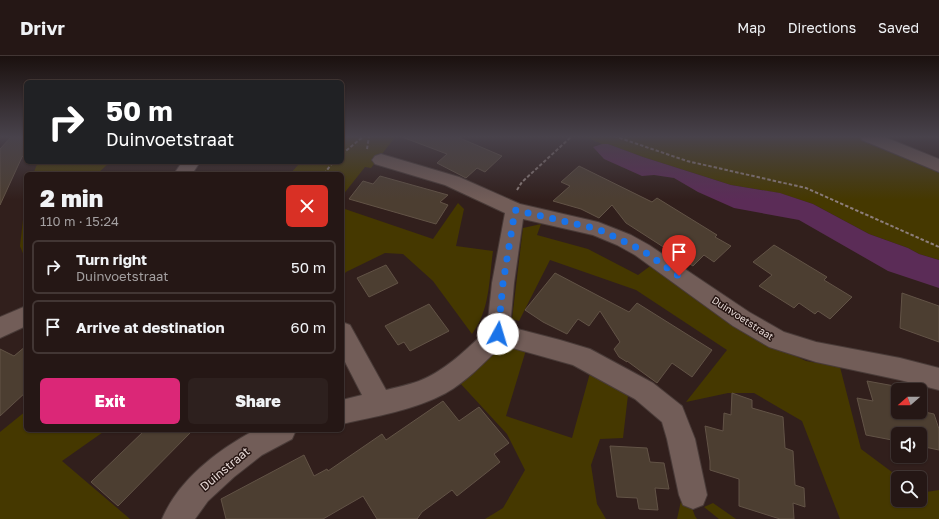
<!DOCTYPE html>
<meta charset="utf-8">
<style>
body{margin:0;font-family:"Golos Text",sans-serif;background:#2d201e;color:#f1f3f6;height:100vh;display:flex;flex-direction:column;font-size:15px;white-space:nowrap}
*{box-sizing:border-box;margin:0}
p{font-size:13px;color:#a39fa0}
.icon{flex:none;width:22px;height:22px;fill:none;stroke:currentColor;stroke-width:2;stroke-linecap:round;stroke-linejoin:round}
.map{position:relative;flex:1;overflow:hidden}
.sheet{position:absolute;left:24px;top:116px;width:320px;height:260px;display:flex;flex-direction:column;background:#251715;border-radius:6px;box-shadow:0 1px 3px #0004,0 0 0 1px #423634}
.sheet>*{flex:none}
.banner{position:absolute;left:24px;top:24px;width:320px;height:84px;border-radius:6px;box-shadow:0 1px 3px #0004,0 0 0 1px #423634;background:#202124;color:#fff;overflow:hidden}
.needle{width:26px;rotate:250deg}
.controls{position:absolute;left:891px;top:327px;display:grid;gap:8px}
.controls a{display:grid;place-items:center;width:36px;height:36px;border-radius:6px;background:#251715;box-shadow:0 1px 3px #0004,0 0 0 1px #423634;font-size:20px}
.pin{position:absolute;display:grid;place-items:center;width:34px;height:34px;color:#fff;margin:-41px -17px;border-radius:50% 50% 50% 0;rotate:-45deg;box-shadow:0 0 4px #0007}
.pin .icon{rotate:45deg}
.me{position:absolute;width:44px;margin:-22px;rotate:6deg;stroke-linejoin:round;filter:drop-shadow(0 0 3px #0008)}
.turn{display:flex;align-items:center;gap:14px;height:84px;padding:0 16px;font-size:18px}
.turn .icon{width:52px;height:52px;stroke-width:2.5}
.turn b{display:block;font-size:28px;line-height:34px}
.round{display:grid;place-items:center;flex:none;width:42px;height:42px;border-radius:6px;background:#2d201e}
.head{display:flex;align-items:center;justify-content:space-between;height:68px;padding:0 16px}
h1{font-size:24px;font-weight:800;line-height:30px}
.button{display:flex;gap:8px;margin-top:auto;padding:8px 16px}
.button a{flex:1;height:46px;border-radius:6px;background:#db2777;color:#fff;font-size:16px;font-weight:800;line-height:46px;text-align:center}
.button a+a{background:#2d201e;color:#f1f3f6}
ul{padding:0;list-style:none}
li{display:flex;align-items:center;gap:12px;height:54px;margin:0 8px 6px;padding:0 8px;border:2px solid #423634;border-radius:6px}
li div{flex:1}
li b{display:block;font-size:15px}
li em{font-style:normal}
header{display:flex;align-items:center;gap:24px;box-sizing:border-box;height:56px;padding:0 20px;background:#251715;border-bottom:1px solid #423634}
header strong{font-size:19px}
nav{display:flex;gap:22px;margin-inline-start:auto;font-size:14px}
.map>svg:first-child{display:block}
.green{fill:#453800}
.water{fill:#5b2c57}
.building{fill:#4c3e31;stroke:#625346}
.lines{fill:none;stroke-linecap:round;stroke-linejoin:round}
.minor-casing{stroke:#493b38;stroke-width:2}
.path{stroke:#8d7e7b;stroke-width:2;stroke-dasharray:3.5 2;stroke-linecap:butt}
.minor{fill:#725d58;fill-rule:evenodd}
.route{stroke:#1a73e8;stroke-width:7;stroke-dasharray:0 12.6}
.labels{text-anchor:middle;stroke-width:3;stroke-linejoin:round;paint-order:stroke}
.street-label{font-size:10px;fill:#e5d8d5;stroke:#271613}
.near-street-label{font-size:12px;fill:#e5d8d5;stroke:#271613}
</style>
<header>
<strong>Drivr</strong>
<nav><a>Map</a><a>Directions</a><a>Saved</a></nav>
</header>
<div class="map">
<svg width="939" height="463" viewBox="0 0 939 463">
<rect width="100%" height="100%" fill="#311f1c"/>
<g class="green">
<polygon points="342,80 396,80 371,112 365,111 342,140 342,118 290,118 298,109 292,108 294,106 342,106"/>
<polygon points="583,80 857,80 888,92 939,117 939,204 919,198 908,192 869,178 813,148 779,137 731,129 643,101 608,88 602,88"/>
<polygon points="38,106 110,106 97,118 33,118"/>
<polygon points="26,137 26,205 20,190"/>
<path d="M458 147 464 153 456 190 493 195C489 224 490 254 472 278L433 225 403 198 385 197 346 216 342 221V152L433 183Z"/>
<polygon points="541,168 537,179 588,193 638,219 653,208 742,275 806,305 840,311 861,393 900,422 898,422 898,444 920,444 920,437 939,434 939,463 840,463 802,365 754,337 728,337 686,346 727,294 636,234 550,204 519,265 512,263 523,172"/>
<path d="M510 291 526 294 506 360 572 382 590 317 628 339 623 382 600 383 591 409 597 448 606 463H485L503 452 525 414 507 378 459 326C473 314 490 293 510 291Z"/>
<polygon points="26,355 26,374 106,374 62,405 130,463 0,463 0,376"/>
<polygon points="689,444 695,460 697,463 677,463 681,445"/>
<polygon points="713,447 736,463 719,463 704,451"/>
</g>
<polygon class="water" points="602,88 608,88 643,101 731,129 780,137 813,148 869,178 908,192 919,198 939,204 939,232 888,215 799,164 734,152 698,136 674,122 654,119 642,120 604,103 593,91"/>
<g class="building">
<polygon points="12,80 26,80 26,97 22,101 0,149 0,93"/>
<polygon points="402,80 455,80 502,100 485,116 477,112 466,122 437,107 447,98 402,81"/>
<polygon points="579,110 652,146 657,142 717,179 715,181 731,190 714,206 704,199 693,210 626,167 612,149 599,162 581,153 553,145 570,130 561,126"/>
<polygon points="380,120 448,139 440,146 448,149 436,168 349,143 363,125 373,128"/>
<polygon points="774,189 827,221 824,224 852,241 830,263 818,255 815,258 799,247 794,252 759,230 772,219 753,206"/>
<polygon points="386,209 398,227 369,241 357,222"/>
<polygon points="555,217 629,256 637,247 712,294 692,321 672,307 657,327 627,305 627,306 619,301 614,293 620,286 600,255 589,270 578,263 567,278 543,266 525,254"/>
<polygon points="902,237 939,250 939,286 900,272"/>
<polygon points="429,248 449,275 410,295 404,286 398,289 385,270"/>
<polygon points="26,290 26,336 0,360 0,293 14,300"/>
<polygon points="867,325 911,333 898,334 898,356 920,355 934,358 939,373 939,394 920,390 922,395 920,395 920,378 898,378 898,390 893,389 892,384 866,379 857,342 873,345"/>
<polygon points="732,337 752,344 752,352 783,361 785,392 793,395 795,429 804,432 805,451 793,447 794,463 780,463 739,450 739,423 710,414 710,405 705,370 723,375 724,357 731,359"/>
<polygon points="443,345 459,365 479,351 509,387 494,398 500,406 457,440 452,434 422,456 417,463 377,463 363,440 323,463 226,463 221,443 304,399 314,420 327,413 328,415 382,378 386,384"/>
<polygon points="145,374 193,374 118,450 91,426"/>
<polygon points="610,390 647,392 650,406 664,407 669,433 655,432 658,454 639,453 637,442 617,441"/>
</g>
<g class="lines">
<defs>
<g id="minor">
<polygon points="860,80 882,80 939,103 939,116 862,84"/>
<path d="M381 98 459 121 520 148 598 166 631 179 649 189 749 256 784 276 816 286 900 302 939 312V334L900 324 816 306 769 291 733 270 635 199 617 189 593 179 523 163 514 227 510 271 560 284 590 293 653 327 682 350 695 383 707 439 703 449 693 453 683 449 679 439 667 383 662 366 635 343 573 309 502 289C485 306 467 325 446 337 414 354 377 360 342 368V344L362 339 342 300V266L350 269 386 334C397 331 408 329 419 325 445 315 467 293 487 274L492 227 505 157 445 129 375 108 372 104 375 100Z"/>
<polygon points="182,106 200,106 192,118 174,118"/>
<polygon points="26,250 26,270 0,282 0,261"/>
<path d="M255 374H296L292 383 262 399 234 421 208 445 195 463H162C179 423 218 394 255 374Z"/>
</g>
</defs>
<use href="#minor" class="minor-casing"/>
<g class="path">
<polyline points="614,80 687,105 806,132 939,191"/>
<polyline points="367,93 369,80"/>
<polyline points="342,98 364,80"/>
<polyline points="324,118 333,106"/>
<polyline points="517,134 522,126 572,80"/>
</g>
<use href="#minor" class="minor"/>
</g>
<linearGradient id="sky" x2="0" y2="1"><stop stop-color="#1b110f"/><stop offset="0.56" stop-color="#48424b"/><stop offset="1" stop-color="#48424b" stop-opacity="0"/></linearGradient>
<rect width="939" height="144" fill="url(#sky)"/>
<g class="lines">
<polyline class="route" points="498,278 503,227 515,154 598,173 642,194 679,220"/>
</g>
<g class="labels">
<g class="street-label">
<text transform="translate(743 262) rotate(33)" y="4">Duinvoetstraat</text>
</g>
<g class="near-street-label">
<text transform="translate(225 413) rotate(-40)" y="4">Duinstraat</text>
</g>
</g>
</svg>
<div class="controls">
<a><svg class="needle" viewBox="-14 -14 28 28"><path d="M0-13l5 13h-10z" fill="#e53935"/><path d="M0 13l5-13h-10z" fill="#a39fa0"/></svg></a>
<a><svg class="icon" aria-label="sound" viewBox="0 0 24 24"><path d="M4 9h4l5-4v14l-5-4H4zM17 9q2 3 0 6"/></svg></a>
<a><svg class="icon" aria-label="search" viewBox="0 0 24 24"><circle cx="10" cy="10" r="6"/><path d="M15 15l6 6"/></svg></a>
</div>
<div class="pin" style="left:679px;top:220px;background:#d93025"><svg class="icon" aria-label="arrive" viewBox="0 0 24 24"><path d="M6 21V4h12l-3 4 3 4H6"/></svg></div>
<svg class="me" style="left:498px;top:278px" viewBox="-20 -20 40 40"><circle r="19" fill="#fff"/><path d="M0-13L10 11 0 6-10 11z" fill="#1a73e8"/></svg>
<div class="banner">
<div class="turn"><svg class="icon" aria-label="right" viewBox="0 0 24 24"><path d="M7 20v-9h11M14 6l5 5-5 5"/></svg><div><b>50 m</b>Duinvoetstraat</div></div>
</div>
<section class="sheet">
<div class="head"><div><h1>2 min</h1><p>110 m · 15:24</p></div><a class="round" style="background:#d93025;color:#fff"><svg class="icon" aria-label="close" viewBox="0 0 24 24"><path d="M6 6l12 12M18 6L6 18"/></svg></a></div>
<ul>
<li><svg class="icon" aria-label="right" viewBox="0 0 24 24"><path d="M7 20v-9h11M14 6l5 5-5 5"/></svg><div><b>Turn right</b><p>Duinvoetstraat</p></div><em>50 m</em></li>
<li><svg class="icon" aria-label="arrive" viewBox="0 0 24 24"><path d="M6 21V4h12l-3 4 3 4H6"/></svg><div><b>Arrive at destination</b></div><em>60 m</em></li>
</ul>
<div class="button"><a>Exit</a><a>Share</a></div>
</section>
</div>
